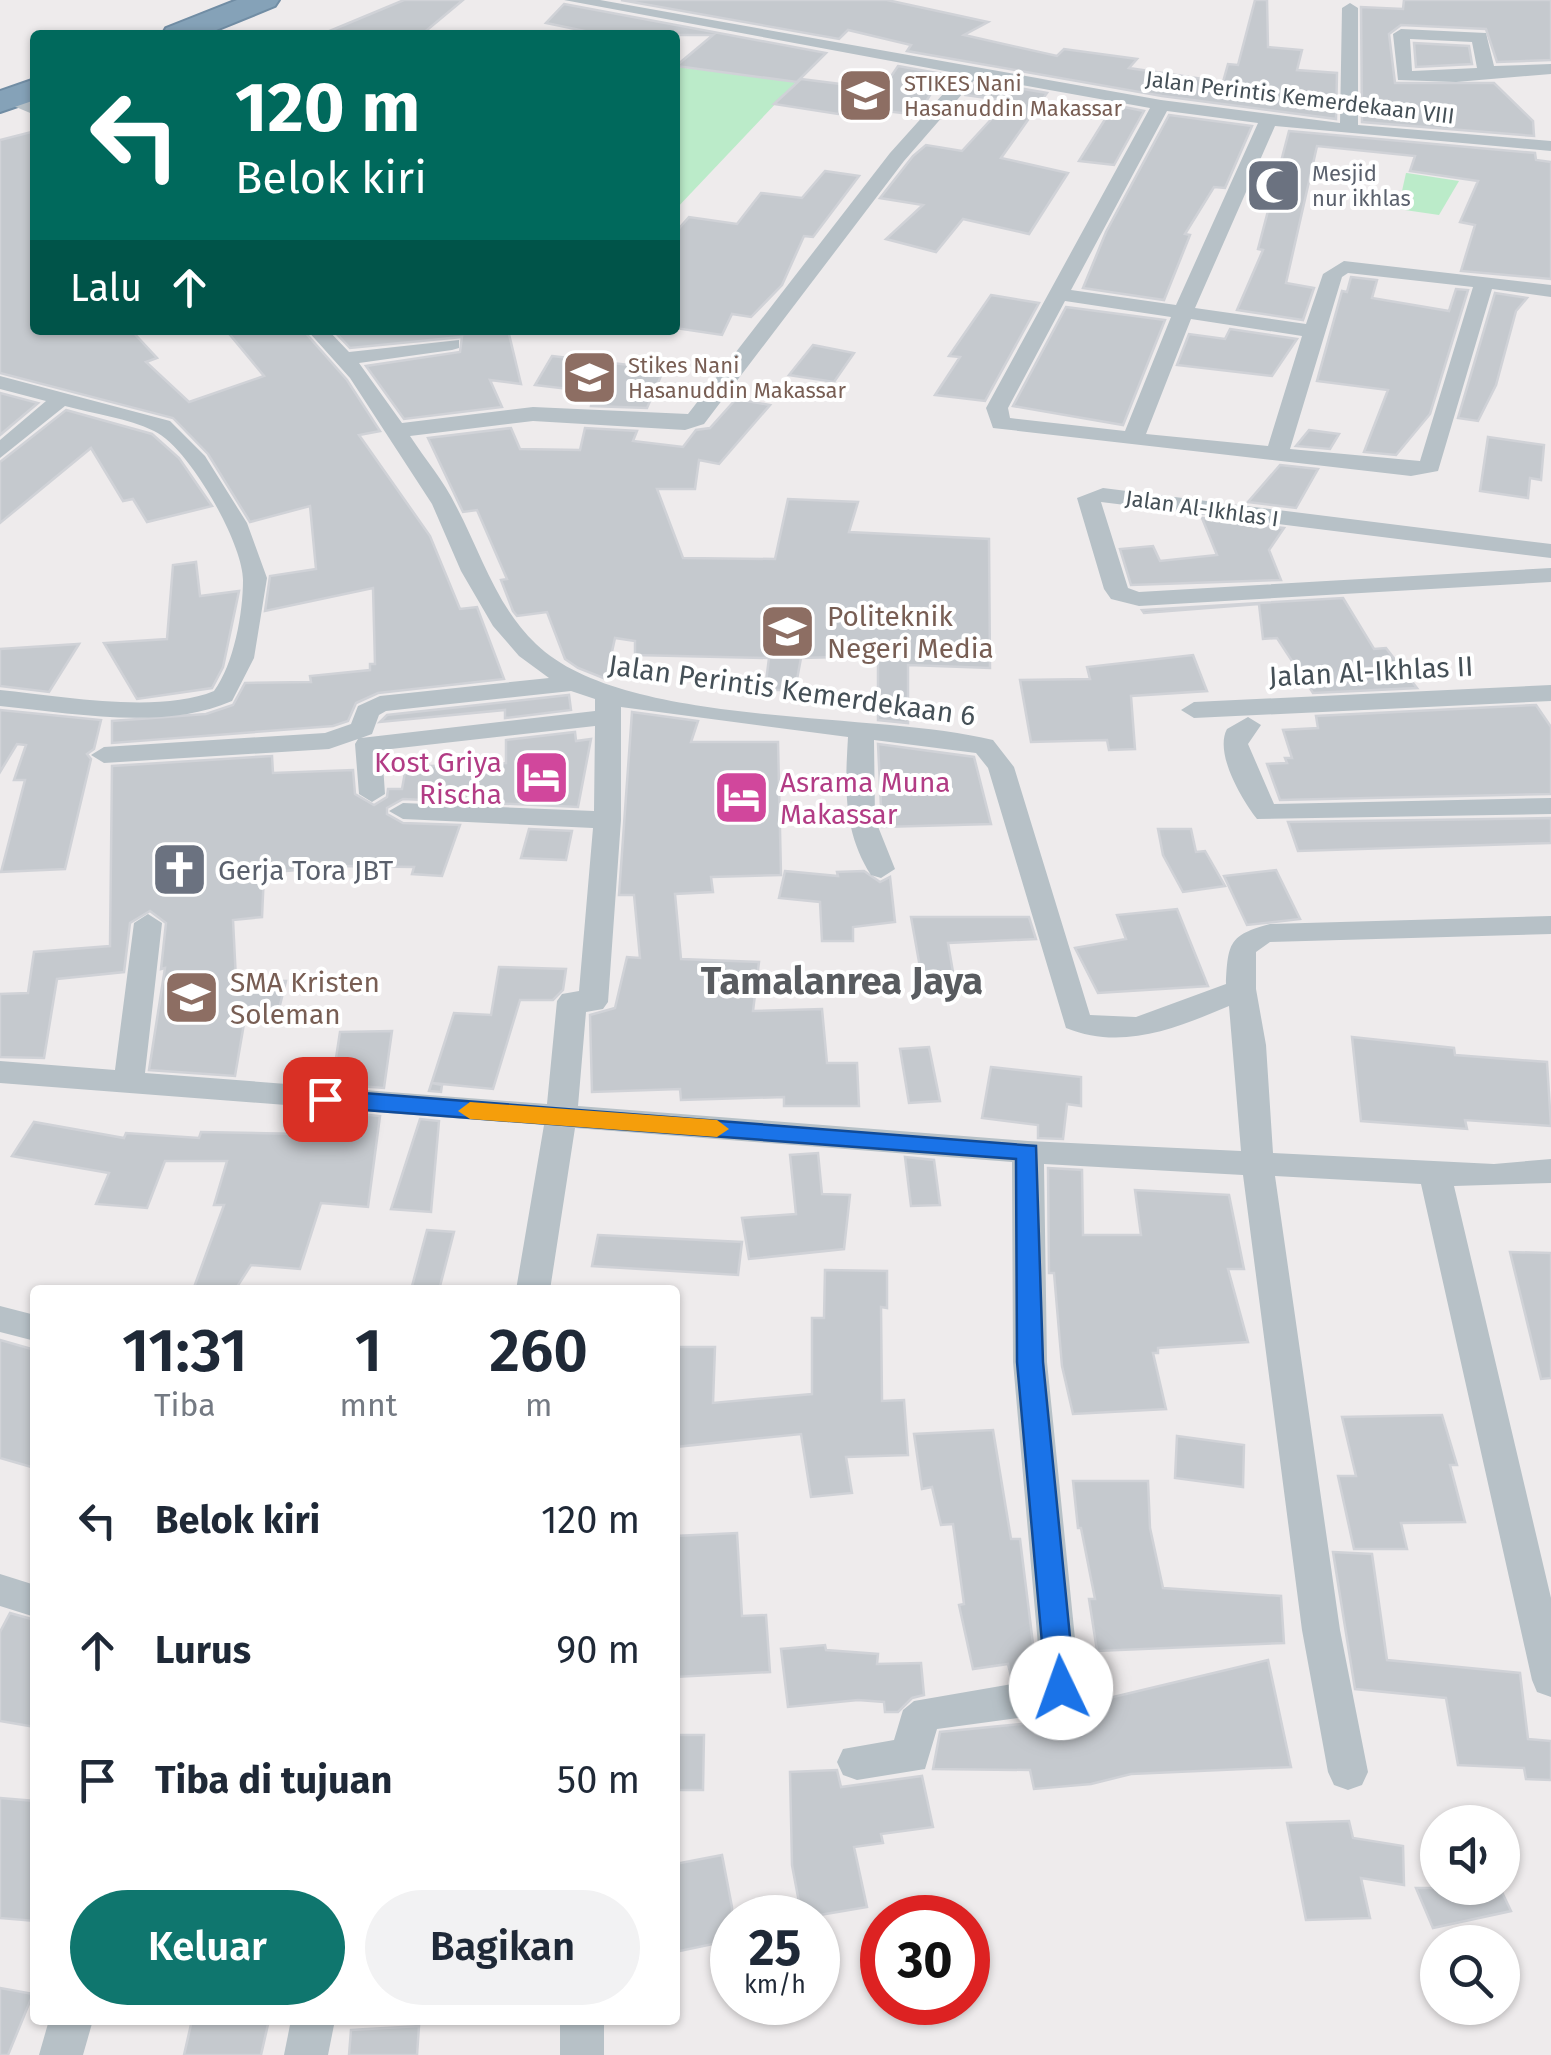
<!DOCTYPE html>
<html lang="id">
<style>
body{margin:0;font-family:"Fira Sans",sans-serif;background:#f2f2f3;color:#1f2937;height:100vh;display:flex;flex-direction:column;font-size:38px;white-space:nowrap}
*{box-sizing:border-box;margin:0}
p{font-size:32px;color:#747a83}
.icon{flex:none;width:55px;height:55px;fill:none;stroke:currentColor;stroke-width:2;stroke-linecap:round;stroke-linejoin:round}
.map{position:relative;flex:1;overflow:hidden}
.panel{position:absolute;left:30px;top:1285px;width:650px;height:740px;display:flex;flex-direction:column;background:#fff;border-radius:10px;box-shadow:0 2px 8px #0004}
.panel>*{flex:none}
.banner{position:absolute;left:30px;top:30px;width:650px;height:305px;border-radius:10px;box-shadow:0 2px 8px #0004;background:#00695c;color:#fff;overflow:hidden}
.fabs{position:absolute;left:1420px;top:1805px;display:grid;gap:20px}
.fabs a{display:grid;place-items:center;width:100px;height:100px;border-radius:50%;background:#fff;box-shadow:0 2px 8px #0004;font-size:50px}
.speed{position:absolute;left:710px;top:1895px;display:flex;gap:20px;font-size:50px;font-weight:700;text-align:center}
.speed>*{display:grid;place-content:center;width:130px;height:130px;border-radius:50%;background:#fff;box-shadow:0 2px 8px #0004;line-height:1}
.speed small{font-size:25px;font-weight:400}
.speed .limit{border:15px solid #d22;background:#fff;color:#111}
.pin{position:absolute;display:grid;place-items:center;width:85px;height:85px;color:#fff;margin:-42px;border-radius:20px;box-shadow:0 5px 15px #0006}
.me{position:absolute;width:110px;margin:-55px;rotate:357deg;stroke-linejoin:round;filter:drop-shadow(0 0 8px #0008)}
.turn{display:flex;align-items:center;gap:35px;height:210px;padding:0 40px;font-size:45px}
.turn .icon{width:130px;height:130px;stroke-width:2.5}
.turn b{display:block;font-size:70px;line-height:85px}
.then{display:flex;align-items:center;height:95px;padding:0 40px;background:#0003;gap:20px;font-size:38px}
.eta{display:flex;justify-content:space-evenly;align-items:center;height:170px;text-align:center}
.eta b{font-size:60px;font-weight:600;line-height:70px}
.primary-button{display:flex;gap:20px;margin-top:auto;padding:20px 40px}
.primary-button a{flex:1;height:115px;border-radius:60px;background:#0f766e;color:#fff;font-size:40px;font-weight:600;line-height:115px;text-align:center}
.primary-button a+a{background:#f2f2f3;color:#1f2937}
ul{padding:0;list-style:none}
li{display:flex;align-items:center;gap:30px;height:130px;padding:0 40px}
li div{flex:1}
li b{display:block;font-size:38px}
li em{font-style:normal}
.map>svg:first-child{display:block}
.green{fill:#bbebc9}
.building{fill:#c5c9ce;stroke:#d0d2d7;stroke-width:2.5}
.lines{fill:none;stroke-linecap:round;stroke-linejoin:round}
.highway-casing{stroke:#718da4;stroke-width:4}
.street{fill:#b7c1c7;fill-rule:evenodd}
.highway{fill:#85a2b8;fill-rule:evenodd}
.route{fill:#1a73e8;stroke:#114b97;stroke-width:2.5}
.slow{fill:#f59e0b}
.labels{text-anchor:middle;stroke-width:8;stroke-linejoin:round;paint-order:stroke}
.far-education-label{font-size:22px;fill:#785e54;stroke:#fff;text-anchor:start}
.far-street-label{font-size:22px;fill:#455057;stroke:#fff}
.far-worship-label{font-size:22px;fill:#5b616d;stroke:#fff;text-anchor:start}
.education-label{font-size:28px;fill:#785e54;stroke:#fff;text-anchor:start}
.street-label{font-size:28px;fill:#455057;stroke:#fff}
.hotel-label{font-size:28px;fill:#b23c85;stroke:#fff;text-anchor:end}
.worship-label{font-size:28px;fill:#5b616d;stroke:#fff;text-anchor:start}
.district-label{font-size:38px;font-weight:bold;fill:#595c60;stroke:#fff}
</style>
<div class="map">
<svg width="1551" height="2055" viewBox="0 0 1551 2055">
<rect width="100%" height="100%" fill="#eeebec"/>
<g class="green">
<polygon points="675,67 798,80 675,210"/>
<polygon points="1406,173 1407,173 1459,181 1439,215 1398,209"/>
</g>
<g class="building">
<polygon points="404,0 463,0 421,35 320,35"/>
<polygon points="621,0 887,0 988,22 964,35 1057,56 1064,49 1137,59 1129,68 1223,82 1228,64 1238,65 1255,0 1267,0 1268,47 1302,50 1297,70 1337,73 1336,119 1162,96 907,51 911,45 848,30 839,39"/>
<polygon points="1404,0 1551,0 1551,60 1497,62 1486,29 1401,25 1389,34 1395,83 1494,83 1533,121 1534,136 1362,122 1361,7 1403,9"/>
<polygon points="564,4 826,53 797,82 676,66 713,35 604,35 546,23"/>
<polygon points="1414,43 1469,46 1472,64 1416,67"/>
<polygon points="898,66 954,76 940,91 933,90 918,115 869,109"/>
<polygon points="801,79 864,87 838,114 774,104"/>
<polygon points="978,81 1047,93 1001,158 1068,173 1029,234 963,219 936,252 886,239 923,205 880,198 913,156 926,145 962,151 1008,101 966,95"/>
<polygon points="1114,105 1144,111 1114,165 1079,161"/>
<polygon points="1169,115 1252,126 1225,188 1214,187 1185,234 1190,235 1164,300 1083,288 1106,232"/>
<polygon points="35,131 35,330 131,330 157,358 146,362 189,402 264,376 226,330 303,330 347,380 380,431 359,435 430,536 460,609 477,607 504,679 378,693 356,703 348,721 333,726 112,743 112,721 206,714 233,705 245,683 311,682 310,676 370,670 370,664 375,664 373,588 265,611 270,576 316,569 310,506 250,522 208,454 173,418 0,373 0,140"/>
<polygon points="1289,131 1535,153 1536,160 1551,162 1551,279 1461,271 1475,225 1460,222 1478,181 1410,171 1415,156 1317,146 1286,283 1314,288 1303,320 1237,310 1263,250 1258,249"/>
<polygon points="825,171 859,176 813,237 804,236 782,285 751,317 732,314 722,335 675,328 675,233 689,217 737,224 761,193 802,198"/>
<polygon points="1351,277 1377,280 1372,298 1449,311 1456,289 1468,290 1430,414 1396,455 1364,452 1388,390 1317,381 1342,291 1347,292"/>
<polygon points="1495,293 1527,298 1516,311 1496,385 1478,421 1458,418"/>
<polygon points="991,295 1039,303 985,401 935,395 960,357 949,356"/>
<polygon points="1066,307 1165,320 1123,425 1013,406"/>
<polygon points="1230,329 1297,339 1272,376 1177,365 1189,334 1225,339"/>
<polygon points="333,330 508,330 521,384 490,380 502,407 404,419 366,366 460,352 462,337 350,348"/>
<polygon points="813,345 854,353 834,382 789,375"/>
<polygon points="552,356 664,369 647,408 591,406 594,392 535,385"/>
<polygon points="0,393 38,403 0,435"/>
<polygon points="736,399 770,405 719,464 699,460 695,489 657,489 683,558 775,559 788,499 858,502 849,532 989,539 990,668 908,665 908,723 878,720 878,656 801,658 795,690 765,690 769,658 635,655 635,641 615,638 606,679 578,668 565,659 547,612 517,616 513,611 501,580 507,579 477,510 463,512 428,438 511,428 520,449 580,450 585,428 637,431 633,441 683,447 696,430 710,428"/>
<polygon points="66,410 152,434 179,458 212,506 147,522 133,499 123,501 91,448 0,523 0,462"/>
<polygon points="1309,430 1339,434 1330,449 1296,446"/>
<polygon points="1488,437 1544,445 1541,480 1530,478 1528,498 1480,491"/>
<polygon points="1280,465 1318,469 1296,508 1248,502"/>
<polygon points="1202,518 1284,528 1269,550 1281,580 1131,585 1120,549 1153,546 1160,561 1217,555"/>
<polygon points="196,562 200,596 239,591 223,667 212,688 137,699 104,643 167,639 173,565"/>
<polygon points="1343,598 1374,649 1386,648 1417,688 1313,693 1277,638 1263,639 1259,604 1144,613 1142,610"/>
<polygon points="79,644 49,692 0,686 0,649"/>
<polygon points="1193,655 1207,691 1131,696 1135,749 1109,750 1107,740 1031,742 1020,680 1090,679 1087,667"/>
<polygon points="569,695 571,710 505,718 505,710 380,722 387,715"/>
<polygon points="1536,705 1551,727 1551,794 1280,800 1267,764 1287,763 1285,758 1292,758 1283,730 1318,728 1316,716"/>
<polygon points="0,710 101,720 94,749 87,754 91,759 65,869 1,872 25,780 14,780 26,745 17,744 0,772"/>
<polygon points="632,712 698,721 691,742 778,742 781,875 711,877 713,892 675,894 681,959 759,962 753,1011 822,1009 827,1063 857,1063 859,1106 784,1106 784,1097 681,1100 680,1089 592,1092 590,1015 615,1008 627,957 640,958 634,895 619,895"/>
<polygon points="575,732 576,741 591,739 578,807 403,799 387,808 387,814 403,823 460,825 442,876 412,874 414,867 341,866 264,873 262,917 233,920 236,980 286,981 278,1013 246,1012 235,1076 149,1070 165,968 161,969 166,923 150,911 130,923 124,972 57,979 44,1058 0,1057 0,994 28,993 34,952 110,946 112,766 272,756 273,773 353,770 355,794 374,805 387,797 388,789 402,789 406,767 506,763 506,740"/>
<polygon points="878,744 974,757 991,824 882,827"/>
<polygon points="1551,818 1551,843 1298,851 1288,822"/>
<polygon points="529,829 572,831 566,860 521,858"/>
<polygon points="1158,829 1191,829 1196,852 1205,851 1225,886 1183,892 1163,855"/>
<polygon points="1276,870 1300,919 1247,925 1224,876"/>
<polygon points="785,871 838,876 837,872 864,871 880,882 890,877 895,922 853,927 853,941 822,941 820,902 779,898"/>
<polygon points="1177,909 1208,986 1098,993 1075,948 1126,939 1117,915"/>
<polygon points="911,917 1029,917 1036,939 948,943 953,972 921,973"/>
<polygon points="499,967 566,969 563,990 553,1000 520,1000 493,1089 432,1083 442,1085 441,1092 429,1091 454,1013 491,1015"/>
<polygon points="392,1031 384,1088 332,1084 340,1032"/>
<polygon points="1352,1037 1454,1048 1455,1055 1547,1062 1551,1126 1465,1120 1467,1129 1361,1121"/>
<polygon points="929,1047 940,1101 909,1103 900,1049"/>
<polygon points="991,1067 1081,1077 1081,1106 1067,1104 1063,1139 1038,1138 1038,1125 982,1118"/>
<polygon points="359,1114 380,1116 368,1207 321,1203 300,1269 251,1265 235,1290 193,1290 224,1205 214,1205 227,1161 165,1161 147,1208 96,1204 109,1173 12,1156 34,1122 124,1138 126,1133 199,1138 201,1132 352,1135"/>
<polygon points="420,1119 439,1121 431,1212 391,1209"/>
<polygon points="818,1153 822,1194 850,1195 844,1249 749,1259 742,1218 796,1214 790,1155"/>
<polygon points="905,1157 934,1160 940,1205 911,1206"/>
<polygon points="1048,1168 1082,1170 1083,1235 1141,1235 1135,1190 1229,1195 1244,1269 1228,1269 1248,1342 1158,1348 1158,1353 1153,1353 1166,1409 1073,1414 1062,1366 1054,1273 1049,1273"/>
<polygon points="427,1230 454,1232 439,1290 411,1290"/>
<polygon points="598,1235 742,1242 738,1275 592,1266"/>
<polygon points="1510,1252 1551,1253 1551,1378 1541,1379"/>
<polygon points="825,1270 887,1271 887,1308 881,1307 882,1401 904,1400 908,1455 846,1457 852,1493 811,1497 801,1434 675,1447 675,1347 715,1347 713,1403 812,1394 812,1318 824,1318"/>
<polygon points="0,1340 35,1350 35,1468 0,1458"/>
<polygon points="1442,1415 1457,1465 1450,1465 1465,1522 1401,1523 1407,1549 1354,1549 1338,1476 1356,1476 1342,1417"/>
<polygon points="993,1430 1011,1539 1020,1539 1037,1676 1012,1680 1008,1664 973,1669 959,1605 964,1604 953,1524 941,1525 932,1487 922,1489 914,1434"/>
<polygon points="1177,1436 1244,1445 1243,1487 1175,1478"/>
<polygon points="1073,1481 1148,1481 1150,1528 1163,1588 1281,1596 1284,1643 1097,1651 1089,1599 1095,1599 1081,1528 1078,1528"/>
<polygon points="737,1533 742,1616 766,1615 770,1672 675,1677 675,1536"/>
<polygon points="1333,1552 1372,1554 1387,1660 1520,1673 1528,1739 1551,1741 1551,1780 1526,1779 1524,1768 1458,1765 1446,1698 1355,1689"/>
<polygon points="10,1613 35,1620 35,1727 0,1721 0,1632"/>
<polygon points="825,1645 826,1650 878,1654 877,1664 921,1663 924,1695 912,1698 898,1712 885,1712 884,1702 858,1700 788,1707 781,1649"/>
<polygon points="1268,1660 1291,1767 1131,1774 1091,1784 1034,1789 1030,1770 933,1769 940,1732 1021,1724 1063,1709"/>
<polygon points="675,1735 704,1735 703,1790 675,1790"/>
<polygon points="837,1770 841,1787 922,1776 933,1827 881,1834 883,1843 854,1847 867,1907 802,1918 792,1865 790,1772"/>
<polygon points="0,1798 35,1801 35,1921 0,1918"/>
<polygon points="1349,1821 1353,1838 1403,1846 1404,1885 1361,1878 1370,1918 1306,1920 1287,1823"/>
<polygon points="722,1855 732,1907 732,1940 675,1952 675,1864"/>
<polygon points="1416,1888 1500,1888 1511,1911 1433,1928"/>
<polygon points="0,1988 33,1994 8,2055 0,2055"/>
<polygon points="192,2020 269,2020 261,2055 184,2055"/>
<polygon points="419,2026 417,2055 349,2055 351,2030"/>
</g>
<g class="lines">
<defs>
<g id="highway">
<polygon points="237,0 279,0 275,6 204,35 162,35 166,28"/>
<polygon points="35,79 35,100 0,112 0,91"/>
</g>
</defs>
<use href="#highway" class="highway-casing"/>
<g class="street">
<path d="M564 0H600L1161 100 1340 123 1342 8 1350 3 1358 8V125L1551 141V151L1275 126 1195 308 1306 324 1323 274 1344 261 1551 285V297L1492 289 1438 471 1411 476 993 428 986 408 1150 108 977 77 904 161 704 424 685 430 533 421 410 436C425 459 444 481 456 506 481 553 496 606 536 644 624 729 872 710 993 740L1014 767 1090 1015 1136 1017 1226 984C1228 943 1229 935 1270 924L1551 916V934L1270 942 1256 952V989L1266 1045 1273 1153 1494 1164 1551 1159V1183L1454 1186 1551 1598V1697L1537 1692 1532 1680 1421 1184 1275 1176 1340 1630 1368 1772 1362 1785 1348 1790 1334 1785 1328 1772 1302 1630 1243 1175 1044 1164 1047 1362 1080 1688 1075 1700 1040 1715 937 1729 925 1769 857 1780 843 1775 837 1762 843 1749 894 1740 903 1710 914 1701 1041 1679 1013 1362 1012 1162 575 1128 550 1290H516L544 1125 0 1083V1061L115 1070 134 923 148 914 162 923 145 1073 547 1104 557 1001 562 994 579 991 593 828 403 819 389 811 403 803 594 811 595 726 382 750 385 794 372 802 359 794 355 744 358 739 329 749 104 763 91 755 104 747 325 733 351 724 358 706 380 696 549 678 519 656 493 626 461 571 432 504 350 378 307 330H328L349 352 459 340V348L452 350 359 363 402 423 533 407 688 414 890 153 961 74ZM1167 111 1258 123 1176 305 1071 290ZM1348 273 1473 287 1420 461 1290 449 1342 277ZM1065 301 1171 317 1125 431 1010 418 1008 408ZM1191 319 1302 336 1268 446 1146 434ZM571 691 595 699V711L361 738 372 734 379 715 386 711ZM621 707 848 737C845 787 843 831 871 875L881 878 895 869 875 819 874 740 976 753 988 768 1066 1028C1122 1051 1177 1028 1229 1006L1241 1151 1028 1141 578 1106 586 1012 603 1009 608 1002 621 820Z"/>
<path d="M1401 29 1486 33 1494 66 1551 64V74L1456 82 1398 80 1393 34ZM1410 39 1472 42 1477 68 1412 71Z"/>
<polygon points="10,93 35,103 35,115 4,102 4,94"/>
<path d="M0 376 170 421 205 456 247 523 267 578 254 658 232 701C164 731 72 713 0 706V690C59 696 159 714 214 691 234 664 243 613 243 580 243 543 188 446 154 431 128 418 94 414 65 406L0 458V440L46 401 0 389Z"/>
<polygon points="1103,488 1551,544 1551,558 1101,502 1128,588 1139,592 1551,568 1551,582 1139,606 1111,599 1104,589 1077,498"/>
<polygon points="1551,685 1551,701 1194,718 1181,710 1194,702"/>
<path d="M1248 717 1261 725 1248 744 1274 804 1551 798V814L1257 819C1242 800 1214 753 1227 729Z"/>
<polygon points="0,1306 35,1315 35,1341 0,1332"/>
<polygon points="0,1574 35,1585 35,1617 0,1606"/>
<polygon points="49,2020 93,2020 83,2055 39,2055"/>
<polygon points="291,2020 335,2020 328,2055 284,2055"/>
<rect x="560" y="2020" width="44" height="35"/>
</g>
<use href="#highway" class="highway"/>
</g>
<polygon class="route" points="325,1090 1036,1146 1043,1362 1075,1688 1071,1697 1061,1700 1050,1697 1046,1688 1017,1362 1016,1159 325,1107 314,1099"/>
<polygon class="slow" points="470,1102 717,1120 729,1129 717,1137 470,1119 458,1111"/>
<defs>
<symbol id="university-square" viewBox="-11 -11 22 22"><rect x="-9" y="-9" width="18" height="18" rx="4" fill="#8d6e63" stroke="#fff"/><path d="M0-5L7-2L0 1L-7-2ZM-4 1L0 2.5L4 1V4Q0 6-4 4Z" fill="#fff"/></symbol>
<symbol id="mosque-square" viewBox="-11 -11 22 22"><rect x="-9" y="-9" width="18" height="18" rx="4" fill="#6b7280" stroke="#fff"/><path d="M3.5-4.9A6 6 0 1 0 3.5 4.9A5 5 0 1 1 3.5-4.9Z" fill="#fff"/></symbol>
<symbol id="hotel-square" viewBox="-11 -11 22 22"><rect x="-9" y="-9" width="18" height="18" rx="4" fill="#d1479c" stroke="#fff"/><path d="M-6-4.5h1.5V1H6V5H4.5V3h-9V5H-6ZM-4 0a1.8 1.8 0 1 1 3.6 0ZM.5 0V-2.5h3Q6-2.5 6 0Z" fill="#fff"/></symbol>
<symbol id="church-square" viewBox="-11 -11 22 22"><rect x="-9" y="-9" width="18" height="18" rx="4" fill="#6b7280" stroke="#fff"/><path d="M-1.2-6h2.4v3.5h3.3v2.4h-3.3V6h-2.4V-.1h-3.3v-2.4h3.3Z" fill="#fff"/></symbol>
<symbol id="school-square" viewBox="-11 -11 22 22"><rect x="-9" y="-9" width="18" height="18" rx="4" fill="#8d6e63" stroke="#fff"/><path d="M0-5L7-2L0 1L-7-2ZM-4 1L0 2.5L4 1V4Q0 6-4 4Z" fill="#fff"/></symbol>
</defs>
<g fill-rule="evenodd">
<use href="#university-square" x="834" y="64" width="63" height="63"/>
<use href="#mosque-square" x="1242" y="154" width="63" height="63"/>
<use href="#university-square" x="558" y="346" width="63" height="63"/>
<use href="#university-square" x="756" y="600" width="63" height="63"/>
<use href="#hotel-square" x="510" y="746" width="63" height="63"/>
<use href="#hotel-square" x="710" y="766" width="63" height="63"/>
<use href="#church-square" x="148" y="838" width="63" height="63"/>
<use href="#school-square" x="160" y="966" width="63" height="63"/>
</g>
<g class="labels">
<g class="far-education-label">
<text x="904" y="91">STIKES Nani<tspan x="904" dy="25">Hasanuddin Makassar</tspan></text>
<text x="628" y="373">Stikes Nani<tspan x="628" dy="25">Hasanuddin Makassar</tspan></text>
</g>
<g class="far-street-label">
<text transform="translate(1300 97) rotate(7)" y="8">Jalan Perintis Kemerdekaan VIII</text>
<text transform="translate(1202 508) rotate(8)" y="8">Jalan Al-Ikhlas I</text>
</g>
<g class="far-worship-label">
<text x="1312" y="181">Mesjid<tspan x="1312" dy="25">nur ikhlas</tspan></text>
</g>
<g class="education-label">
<text x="827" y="626">Politeknik<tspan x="827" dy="32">Negeri Media</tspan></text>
<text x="230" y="992">SMA Kristen<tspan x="230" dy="32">Soleman</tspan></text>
</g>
<g class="street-label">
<text transform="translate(1371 671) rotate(-3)" y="10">Jalan Al-Ikhlas II</text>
<text transform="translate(792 690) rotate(8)" y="10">Jalan Perintis Kemerdekaan 6</text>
</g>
<g class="hotel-label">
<text x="502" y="772">Kost Griya<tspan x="502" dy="32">Rischa</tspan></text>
<text x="780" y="792" text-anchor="start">Asrama Muna<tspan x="780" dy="32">Makassar</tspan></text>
</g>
<g class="worship-label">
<text x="218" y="880">Gerja Tora JBT</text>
</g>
<g class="district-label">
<text x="842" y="994">Tamalanrea Jaya</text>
</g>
</g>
</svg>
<div class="fabs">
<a><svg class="icon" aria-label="sound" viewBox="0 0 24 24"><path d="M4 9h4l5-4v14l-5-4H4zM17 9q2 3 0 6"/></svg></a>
<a><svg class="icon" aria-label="search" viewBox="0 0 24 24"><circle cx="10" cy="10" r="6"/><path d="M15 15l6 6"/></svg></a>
</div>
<div class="speed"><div>25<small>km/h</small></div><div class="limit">30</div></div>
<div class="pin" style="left:325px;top:1099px;background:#d93025"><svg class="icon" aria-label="arrive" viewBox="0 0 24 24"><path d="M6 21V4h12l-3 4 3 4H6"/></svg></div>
<svg class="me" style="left:1061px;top:1688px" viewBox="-20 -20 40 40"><circle r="19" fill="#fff"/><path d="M0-13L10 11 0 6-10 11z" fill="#1a73e8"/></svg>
<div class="banner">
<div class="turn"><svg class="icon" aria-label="left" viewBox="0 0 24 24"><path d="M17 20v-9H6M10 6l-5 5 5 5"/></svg><div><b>120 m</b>Belok kiri</div></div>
<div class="then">Lalu<svg class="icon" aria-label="ahead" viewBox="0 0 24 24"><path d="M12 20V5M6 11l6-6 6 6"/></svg></div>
</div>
<section class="panel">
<div class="eta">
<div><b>11:31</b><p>Tiba</p></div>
<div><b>1</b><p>mnt</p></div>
<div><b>260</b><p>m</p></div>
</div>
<ul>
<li><svg class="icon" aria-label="left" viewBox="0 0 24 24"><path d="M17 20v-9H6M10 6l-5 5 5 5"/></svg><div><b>Belok kiri</b></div><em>120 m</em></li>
<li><svg class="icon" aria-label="ahead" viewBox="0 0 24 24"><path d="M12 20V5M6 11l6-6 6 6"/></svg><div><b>Lurus</b></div><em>90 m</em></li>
<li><svg class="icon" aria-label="arrive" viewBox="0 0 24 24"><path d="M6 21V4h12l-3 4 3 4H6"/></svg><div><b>Tiba di tujuan</b></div><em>50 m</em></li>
</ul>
<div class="primary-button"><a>Keluar</a><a>Bagikan</a></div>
</section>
</div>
